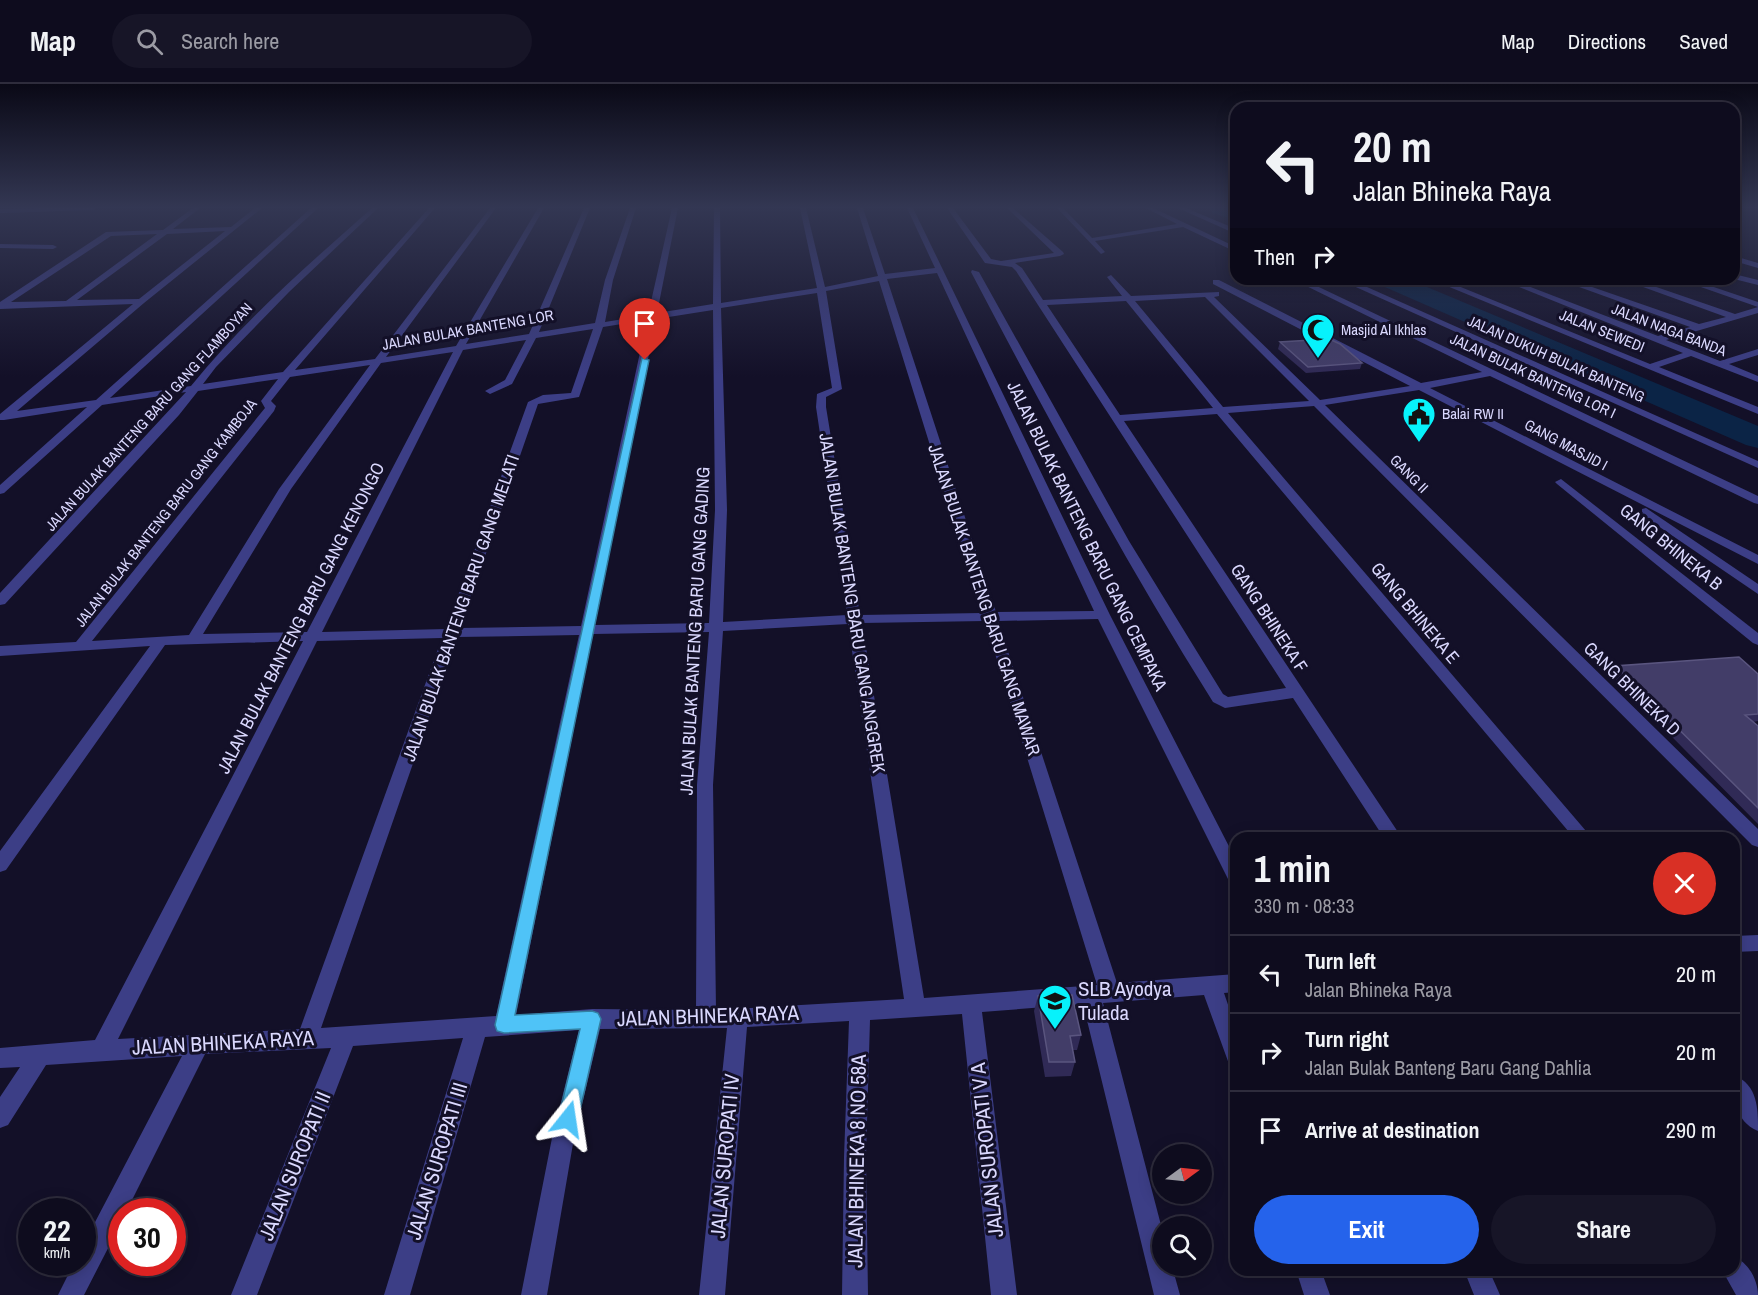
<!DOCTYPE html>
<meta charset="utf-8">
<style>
body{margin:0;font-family:"Archivo Narrow",sans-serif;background:#171527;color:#f1f3f6;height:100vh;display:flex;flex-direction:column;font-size:22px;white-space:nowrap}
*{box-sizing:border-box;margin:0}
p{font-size:20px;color:#9b9ba4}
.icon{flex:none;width:33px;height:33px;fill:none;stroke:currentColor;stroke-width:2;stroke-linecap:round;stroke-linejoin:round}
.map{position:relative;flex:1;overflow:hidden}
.panel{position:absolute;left:1230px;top:748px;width:510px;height:444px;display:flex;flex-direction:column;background:#0e0c1e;border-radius:18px;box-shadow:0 3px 15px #0003,0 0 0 2px #2e2c3c}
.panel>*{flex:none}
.hud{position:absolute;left:1230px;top:18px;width:510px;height:183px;border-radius:18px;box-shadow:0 3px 15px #0003,0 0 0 2px #2e2c3c;background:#0e0c1e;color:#f1f3f6;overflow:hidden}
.needle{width:39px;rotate:75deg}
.controls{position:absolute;left:1152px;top:1060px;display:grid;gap:12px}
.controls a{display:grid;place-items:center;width:60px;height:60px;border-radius:50%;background:#0e0c1e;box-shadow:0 3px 15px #0003,0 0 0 2px #2e2c3c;font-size:30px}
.speed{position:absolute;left:18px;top:1114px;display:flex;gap:12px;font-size:30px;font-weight:700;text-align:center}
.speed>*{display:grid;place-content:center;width:78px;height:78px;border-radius:50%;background:#0e0c1e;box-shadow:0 3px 15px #0003,0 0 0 2px #2e2c3c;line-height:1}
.speed small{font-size:15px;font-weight:400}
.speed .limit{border:9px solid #d22;background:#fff;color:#111}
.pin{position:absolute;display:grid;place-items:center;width:51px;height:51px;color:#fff;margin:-62px -26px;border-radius:50% 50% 50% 0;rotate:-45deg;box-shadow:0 0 6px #0007}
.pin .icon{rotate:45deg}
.me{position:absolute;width:66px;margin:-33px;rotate:15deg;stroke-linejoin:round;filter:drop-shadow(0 0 4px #0008)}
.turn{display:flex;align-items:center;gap:21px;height:126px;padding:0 24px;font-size:27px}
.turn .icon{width:78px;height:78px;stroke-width:2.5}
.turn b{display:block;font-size:42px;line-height:51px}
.then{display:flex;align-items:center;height:57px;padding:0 24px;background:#0003;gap:12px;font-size:22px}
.round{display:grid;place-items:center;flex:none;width:63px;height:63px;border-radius:32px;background:#171527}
.overview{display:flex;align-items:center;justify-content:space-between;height:102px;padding:0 24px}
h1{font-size:36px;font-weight:700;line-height:45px}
.button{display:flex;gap:12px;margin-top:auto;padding:12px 24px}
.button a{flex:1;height:69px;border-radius:36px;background:#2563eb;color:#fff;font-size:24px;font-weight:700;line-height:69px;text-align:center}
.button a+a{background:#171527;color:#f1f3f6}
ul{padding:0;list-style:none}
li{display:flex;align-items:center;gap:18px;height:78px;padding:0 24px;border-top:2px solid #2e2c3c}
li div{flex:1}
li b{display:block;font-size:22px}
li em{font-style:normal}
header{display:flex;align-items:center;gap:36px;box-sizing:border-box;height:84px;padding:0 30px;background:#0e0c1e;border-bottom:2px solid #2e2c3c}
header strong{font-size:28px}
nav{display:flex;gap:33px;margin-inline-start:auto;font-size:21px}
.search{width:420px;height:54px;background:#171527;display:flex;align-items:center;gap:15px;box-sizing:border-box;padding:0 21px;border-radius:33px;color:#9b9ba4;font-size:22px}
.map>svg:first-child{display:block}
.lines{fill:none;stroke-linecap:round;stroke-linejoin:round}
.river{fill:#0b2446;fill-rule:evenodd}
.minor{fill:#3c3e86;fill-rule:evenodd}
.tertiary{fill:#3c3e86;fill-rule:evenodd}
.wall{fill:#302a56}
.building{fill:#423d68;stroke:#5a557f;stroke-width:1.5}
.route{fill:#4fc3f7;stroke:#337fa1;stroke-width:1.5}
.labels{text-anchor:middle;stroke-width:6;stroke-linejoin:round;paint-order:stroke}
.far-street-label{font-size:15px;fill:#dad8fe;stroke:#131028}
.far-poi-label{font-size:15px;fill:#dad8fe;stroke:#131028;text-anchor:start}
.street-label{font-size:18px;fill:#dad8fe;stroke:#131028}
.near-poi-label{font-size:21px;fill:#dad8fe;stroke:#131028;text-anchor:start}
.near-street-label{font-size:21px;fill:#dad8fe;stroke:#131028}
</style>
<header>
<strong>Map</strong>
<div class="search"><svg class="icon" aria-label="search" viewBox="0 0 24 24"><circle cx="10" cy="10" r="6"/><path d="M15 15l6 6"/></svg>Search here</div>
<nav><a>Map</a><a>Directions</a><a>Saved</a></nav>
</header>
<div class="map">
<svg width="1758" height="1211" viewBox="0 0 1758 1211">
<rect width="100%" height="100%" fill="#131028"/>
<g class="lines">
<g class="river">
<polygon points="1209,124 1236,124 1236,136 1212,129"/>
<polygon points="1375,195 1408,195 1758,342 1758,364 1746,361 1378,200"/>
</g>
<g class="minor">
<path d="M193 124H200L173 145 231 143 255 124H262L144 219 17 327 96 316 311 124H318L110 314 191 302C244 236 309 180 372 124H378L289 208 216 283 203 300 283 288 429 124H435L295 286 375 275 490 124H496L386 273 456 262 538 124H544L466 260 529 250 584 124H590L539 248 595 239 605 196 630 124H636L613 196 605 238 648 231 672 124H678L657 229 713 220 714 124H720L721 219 817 204 800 124H806L825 203 878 192 857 124H863L885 190 935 184 907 124H913L1110 531 1236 776V802L1230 799 1098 535 998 537 1117 899 1236 890V908L1224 909 1236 944V983L1229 980 1204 911 1103 919 1162 1145V1182H1172L1180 1211H1154L1083 920 982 928 1017 1211H991L962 930 870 936 866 1073 868 1211H842L844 1073 849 937 747 943 725 1211H699L727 944 600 945 574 1054 547 1211H521L552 1054 579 946 485 953 410 1211H384L463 954 353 962 257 1211H231L331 964 205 970 126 1128H122V1137L84 1211H58L74 1179H82V1163L182 972 46 981 8 1041 0 1044V1013L20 983 0 984V964L95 956 303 557 165 561 6 786 0 788V767L150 562 0 572V562L76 558 265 324 261 317 278 295 198 307 179 331 5 520 0 521V509L186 308 102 321 4 409 0 410V401L87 323 4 336H0V330L133 220 0 225V218L106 148 163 146ZM225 147 139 215 77 216 167 150ZM157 150 66 217 11 218 111 152ZM937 189 1094 527 996 528 887 195ZM879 197 982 529 860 531 826 323V313L842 305 826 207ZM817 209 832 304 817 310 816 323 847 531 723 538 727 426 721 224ZM713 226 715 426 709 539 595 541 656 235ZM647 236 581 542 460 544 538 320 579 313 603 243ZM593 245 571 309 543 311 528 318 446 545 322 548 463 266 526 256 505 296 485 307 490 310 512 300 536 254ZM453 268 307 548 203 550 291 405 381 279ZM370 281 279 405 189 551 92 557 274 327 276 322 271 317 290 293ZM985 537 1097 901 924 914 862 539ZM848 540 904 915 716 926 713 701 723 547ZM709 548 697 701 696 926 592 925 516 931 593 550ZM579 551 496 932 321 944 457 553ZM442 554 300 945 118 955 317 557Z"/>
<path d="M947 124H953L991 175 1001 177 1054 169 1007 124H1013L1063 168 1064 170 1060 172 1015 179 1022 184 1043 216 1122 212 1107 193 1111 191 1131 212 1219 208V212L1214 213 1320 316 1410 302 1213 200V196H1219L1421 299 1482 288 1292 195H1302L1758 412V420L1754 419 1490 292 1430 304 1758 471V480L1419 306 1325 321 1758 745V763L1752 761 1314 322 1228 329 1592 754H1574L1217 330 1124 337 1402 754H1384L1293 614 1225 624 1213 618C1125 478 1048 334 971 188L972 186 979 188 1129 457 1223 610 1228 613 1286 604 1016 187 1012 183 985 179ZM1205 213 1309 317 1223 323 1135 217ZM1126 217 1213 324 1120 331 1047 221Z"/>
<polygon points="1057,124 1063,124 1092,154 1177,140 1146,124 1153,124 1236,163 1236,168 1183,143 1095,157 1105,168 1101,170"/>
<polygon points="1178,124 1186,124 1236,145 1236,150"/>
<polygon points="0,160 53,161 57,163 53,165 0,164"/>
<polygon points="1734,172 1758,179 1758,184 1734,177"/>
<polygon points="1734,190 1758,196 1758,201 1734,195"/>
<polygon points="1338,195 1349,195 1758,377 1758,384"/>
<polygon points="1430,195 1441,195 1650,280 1683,269 1499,195 1510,195 1658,252 1690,243 1557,195 1569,195 1699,240 1726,233 1621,195 1633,195 1735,230 1758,223 1678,195 1690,195 1758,218 1758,229 1666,256 1720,277 1758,265 1758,271 1729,280 1758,292 1758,298 1691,272 1659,283 1758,323 1758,330"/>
<polygon points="1561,395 1758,549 1758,561 1753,559 1557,400 1555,398"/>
<polygon points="1646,424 1758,500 1758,510 1642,431 1642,425"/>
<polygon points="1758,851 1758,867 1734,868 1734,852"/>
<path d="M1734 991C1758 1001 1758 1025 1758 1047 1734 1037 1734 1013 1734 991Z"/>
<path d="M1734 1173C1748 1178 1758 1196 1758 1211H1736L1722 1186H1734Z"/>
<polygon points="1296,1186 1321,1186 1330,1211 1304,1211"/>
<polygon points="1464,1186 1489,1186 1500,1211 1474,1211"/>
</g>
<polygon class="tertiary" points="44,124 96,124 93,126 0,129 0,125"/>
</g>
<g class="wall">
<polygon points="1280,258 1362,279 1360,285 1306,289 1278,265"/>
<polygon points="1615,582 1758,590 1758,637 1753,638 1758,642 1758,740 1610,590"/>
<polygon points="1038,912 1081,951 1077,966 1073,966 1075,978 1071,992 1045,993 1034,927"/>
</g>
<g class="building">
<polygon points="1329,255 1340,260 1362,279 1308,283 1280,258"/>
<polygon points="1739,573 1758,590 1758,630 1745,631 1758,642 1758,724 1615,582"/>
<polygon points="1072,911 1081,951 1070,952 1075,978 1049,978 1038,912"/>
</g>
<linearGradient id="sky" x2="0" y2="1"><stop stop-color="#0a0916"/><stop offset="0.42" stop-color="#333753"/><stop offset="1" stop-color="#333753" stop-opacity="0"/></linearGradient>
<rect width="1758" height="293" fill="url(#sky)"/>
<polygon class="route" points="642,274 649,276 515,931 592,927 598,929 601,935 578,1035 575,1042 568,1045 561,1042 558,1035 580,945 504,949 497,947 495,941"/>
<defs>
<symbol id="mosque-pin" viewBox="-11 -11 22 30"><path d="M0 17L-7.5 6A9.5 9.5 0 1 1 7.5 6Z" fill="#07f2fb" stroke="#131028"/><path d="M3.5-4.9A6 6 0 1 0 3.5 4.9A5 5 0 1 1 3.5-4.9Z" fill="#111"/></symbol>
<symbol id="civic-pin" viewBox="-11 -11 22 30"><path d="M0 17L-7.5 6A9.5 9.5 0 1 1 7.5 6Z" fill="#07f2fb" stroke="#131028"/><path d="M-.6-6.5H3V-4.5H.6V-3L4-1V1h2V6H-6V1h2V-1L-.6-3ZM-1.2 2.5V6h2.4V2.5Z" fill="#111"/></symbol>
<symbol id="school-pin" viewBox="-11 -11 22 30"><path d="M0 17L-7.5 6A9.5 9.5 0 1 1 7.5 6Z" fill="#07f2fb" stroke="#131028"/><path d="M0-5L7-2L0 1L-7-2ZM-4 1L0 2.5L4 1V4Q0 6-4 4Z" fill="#111"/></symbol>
</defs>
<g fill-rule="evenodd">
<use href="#mosque-pin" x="1299" y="227" width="38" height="52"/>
<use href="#civic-pin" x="1400" y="311" width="38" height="52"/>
<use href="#school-pin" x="1036" y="898" width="38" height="52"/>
</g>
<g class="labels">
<g class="far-street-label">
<text transform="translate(468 246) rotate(-10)" y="5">JALAN BULAK BANTENG LOR</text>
<text transform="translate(1669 246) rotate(21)" y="5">JALAN NAGA BANDA</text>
<text transform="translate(1602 247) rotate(22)" y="5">JALAN SEWEDI</text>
<text transform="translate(1556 275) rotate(24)" y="5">JALAN DUKUH BULAK BANTENG</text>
<text transform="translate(1533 292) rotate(25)" y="5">JALAN BULAK BANTENG LOR I</text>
<text transform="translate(149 333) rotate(-48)" y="5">JALAN BULAK BANTENG BARU GANG FLAMBOYAN</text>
<text transform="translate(1566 361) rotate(28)" y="5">GANG MASJID I</text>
<text transform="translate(1409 390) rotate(45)" y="5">GANG II</text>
<text transform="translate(166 429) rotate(-52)" y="5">JALAN BULAK BANTENG BARU GANG KAMBOJA</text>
</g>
<g class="far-poi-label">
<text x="1341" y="251">Masjid Al Ikhlas</text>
<text x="1442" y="335">Balai RW II</text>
</g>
<g class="street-label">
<text transform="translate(1087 452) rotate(64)" y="6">JALAN BULAK BANTENG BARU GANG CEMPAKA</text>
<text transform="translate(1671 463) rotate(39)" y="6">GANG BHINEKA B</text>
<text transform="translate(984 516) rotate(72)" y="6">JALAN BULAK BANTENG BARU GANG MAWAR</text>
<text transform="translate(852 519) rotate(81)" y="6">JALAN BULAK BANTENG BARU GANG ANGGREK</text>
<text transform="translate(461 524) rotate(-71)" y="6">JALAN BULAK BANTENG BARU GANG MELATI</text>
<text transform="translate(1415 529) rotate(50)" y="6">GANG BHINEKA E</text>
<text transform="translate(301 534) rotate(-63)" y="6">JALAN BULAK BANTENG BARU GANG KENONGO</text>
<text transform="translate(1269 534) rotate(57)" y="6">GANG BHINEKA F</text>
<text transform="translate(695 547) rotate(-87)" y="6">JALAN BULAK BANTENG BARU GANG GADING</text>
<text transform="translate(1632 605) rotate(44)" y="6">GANG BHINEKA D</text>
</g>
<g class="near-poi-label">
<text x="1078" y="912">SLB Ayodya<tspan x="1078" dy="24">Tulada</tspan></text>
</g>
<g class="near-street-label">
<text transform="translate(708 932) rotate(-2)" y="7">JALAN BHINEKA RAYA</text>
<text transform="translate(223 959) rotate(-3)" y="7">JALAN BHINEKA RAYA</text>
<text transform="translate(987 1066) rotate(-96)" y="7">JALAN SUROPATI V A</text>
<text transform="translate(725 1072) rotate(-85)" y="7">JALAN SUROPATI IV</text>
<text transform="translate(437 1077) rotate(-73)" y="7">JALAN SUROPATI III</text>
<text transform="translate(857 1077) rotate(-89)" y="7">JALAN BHINEKA 8 NO 58A</text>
<text transform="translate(295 1082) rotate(-68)" y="7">JALAN SUROPATI II</text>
</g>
</g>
</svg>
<div class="controls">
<a><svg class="needle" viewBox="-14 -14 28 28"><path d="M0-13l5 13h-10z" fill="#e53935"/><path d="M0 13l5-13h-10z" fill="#9b9ba4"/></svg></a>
<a><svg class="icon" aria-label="search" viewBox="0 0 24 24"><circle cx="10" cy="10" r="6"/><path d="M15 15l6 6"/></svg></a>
</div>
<div class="speed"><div>22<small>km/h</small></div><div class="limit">30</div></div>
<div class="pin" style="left:645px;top:276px;background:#d93025"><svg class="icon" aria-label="arrive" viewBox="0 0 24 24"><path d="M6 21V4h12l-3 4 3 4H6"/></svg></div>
<svg class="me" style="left:568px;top:1035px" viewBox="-20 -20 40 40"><path d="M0-17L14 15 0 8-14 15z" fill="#4fc3f7" stroke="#fff" stroke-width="4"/></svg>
<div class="hud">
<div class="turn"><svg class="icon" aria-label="left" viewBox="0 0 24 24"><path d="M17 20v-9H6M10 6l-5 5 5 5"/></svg><div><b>20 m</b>Jalan Bhineka Raya</div></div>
<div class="then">Then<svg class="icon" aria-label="right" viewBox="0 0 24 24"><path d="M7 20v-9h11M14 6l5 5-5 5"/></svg></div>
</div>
<section class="panel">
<div class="overview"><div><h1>1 min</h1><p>330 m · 08:33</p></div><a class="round" style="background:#d93025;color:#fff"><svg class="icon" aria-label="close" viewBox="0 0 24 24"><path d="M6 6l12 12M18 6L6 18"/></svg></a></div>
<ul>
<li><svg class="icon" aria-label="left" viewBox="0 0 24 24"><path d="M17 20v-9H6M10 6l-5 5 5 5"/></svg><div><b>Turn left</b><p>Jalan Bhineka Raya</p></div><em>20 m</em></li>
<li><svg class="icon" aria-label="right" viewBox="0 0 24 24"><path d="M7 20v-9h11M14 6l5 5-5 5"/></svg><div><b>Turn right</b><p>Jalan Bulak Banteng Baru Gang Dahlia</p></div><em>20 m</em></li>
<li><svg class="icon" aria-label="arrive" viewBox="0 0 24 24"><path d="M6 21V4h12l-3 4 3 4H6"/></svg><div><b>Arrive at destination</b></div><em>290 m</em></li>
</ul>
<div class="button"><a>Exit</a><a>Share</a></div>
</section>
</div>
